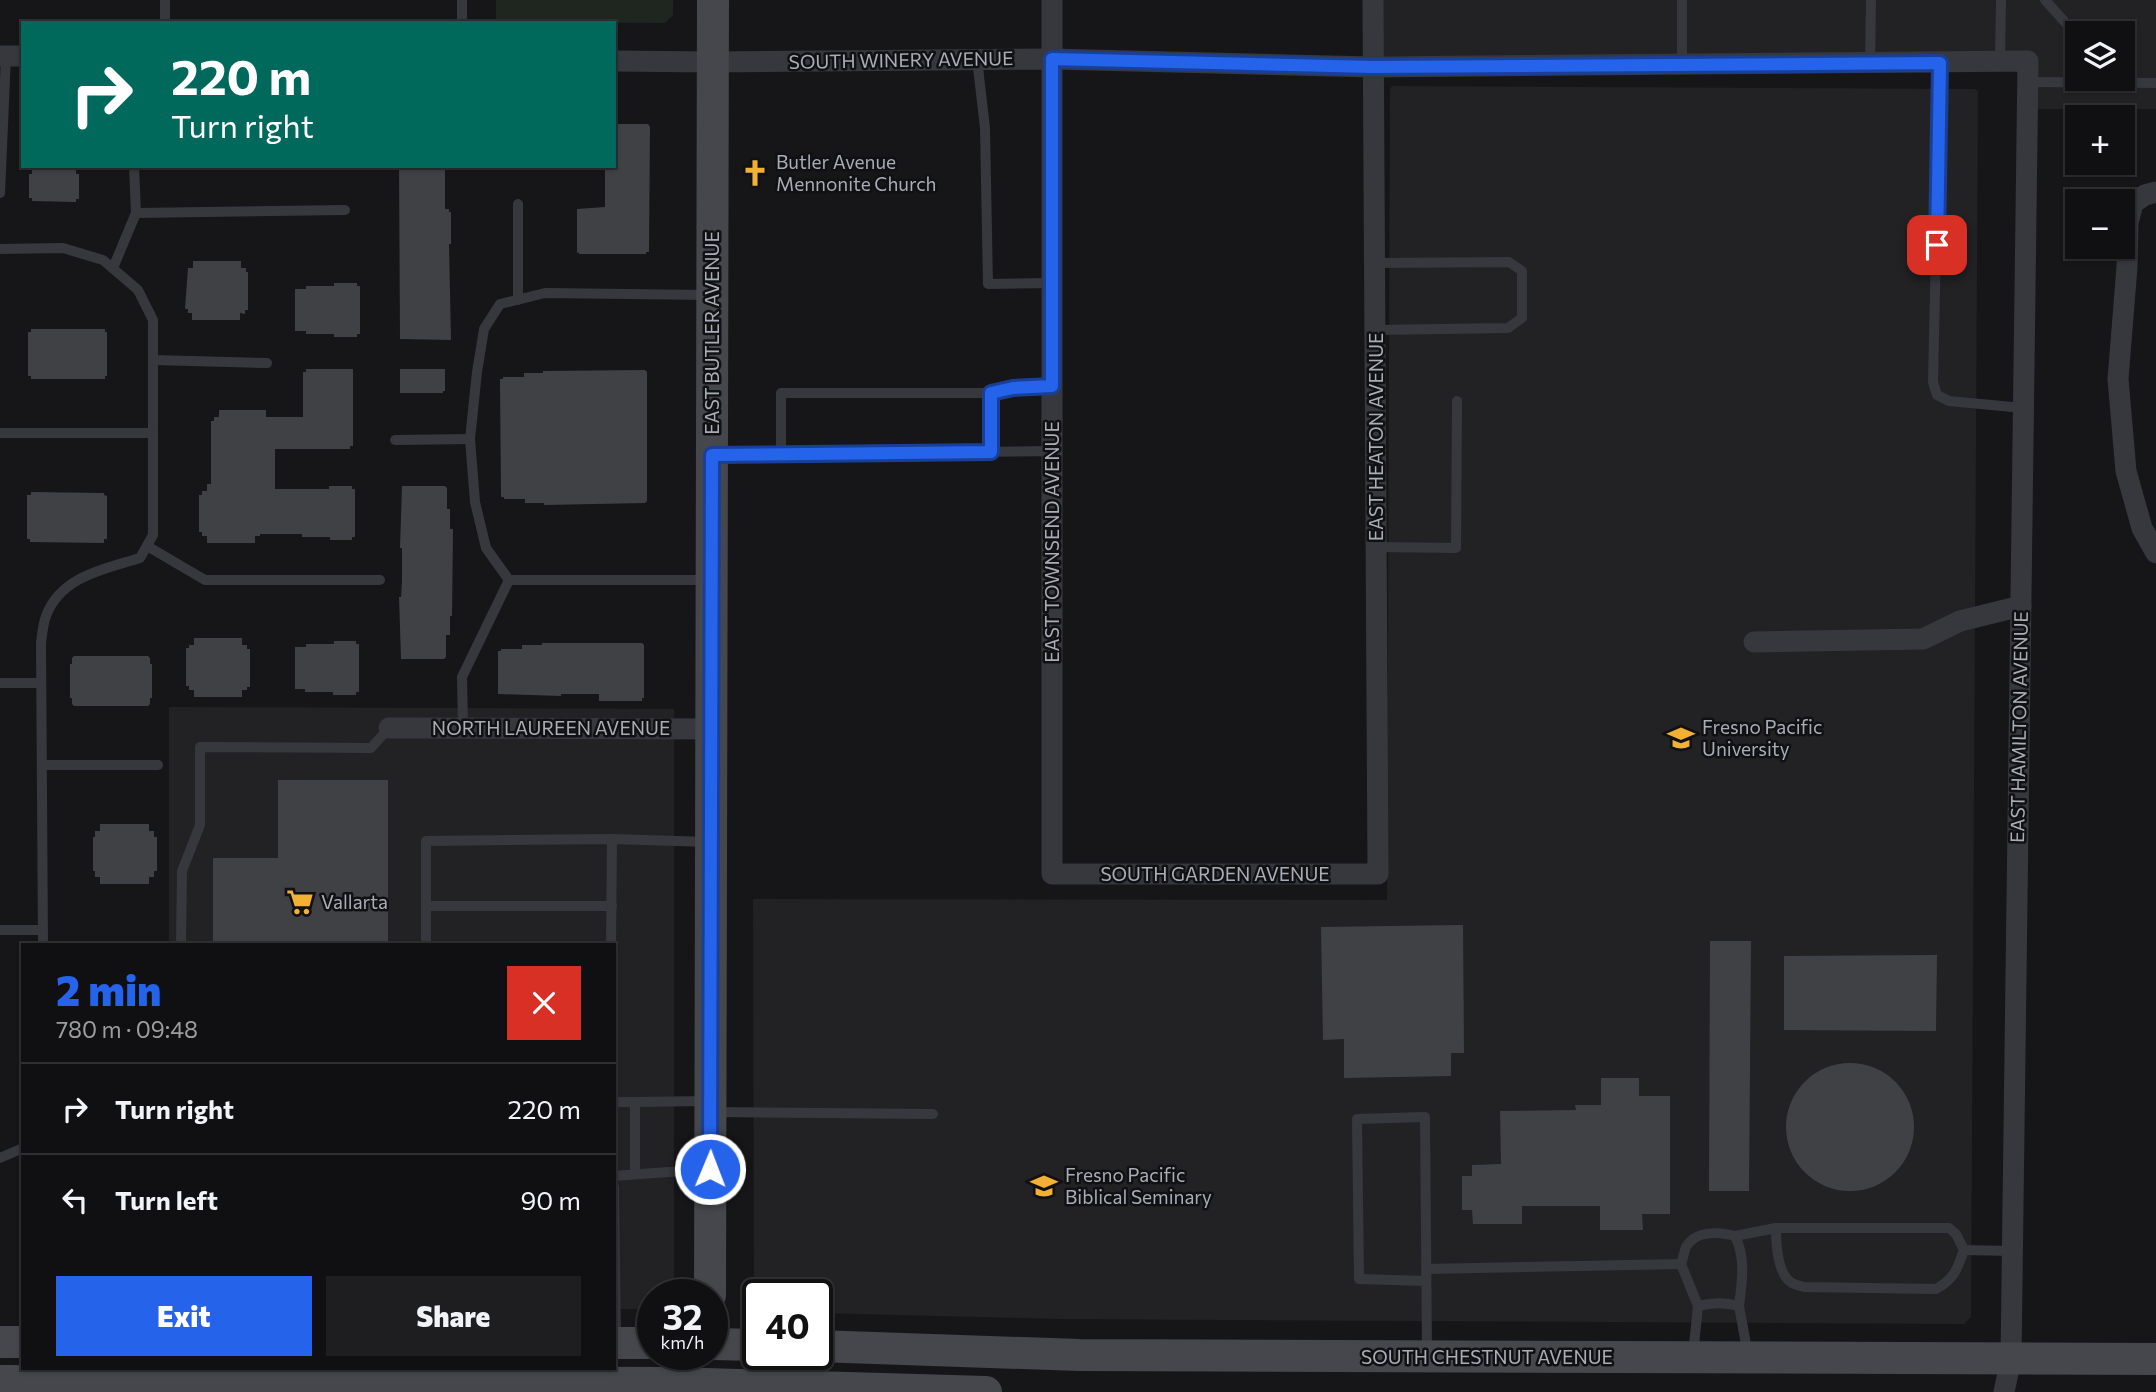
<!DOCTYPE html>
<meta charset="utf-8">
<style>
body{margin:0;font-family:Commissioner,sans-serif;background:#1e1e20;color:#f1f3f6;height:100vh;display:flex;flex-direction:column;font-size:26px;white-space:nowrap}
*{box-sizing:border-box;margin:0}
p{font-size:23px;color:#9c9d9f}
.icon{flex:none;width:38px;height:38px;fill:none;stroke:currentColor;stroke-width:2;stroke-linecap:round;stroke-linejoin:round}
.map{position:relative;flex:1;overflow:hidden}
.details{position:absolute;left:21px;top:943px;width:595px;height:427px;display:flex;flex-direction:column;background:#101012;border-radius:0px;box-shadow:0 2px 5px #0004,0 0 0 2px #303032}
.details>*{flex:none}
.hud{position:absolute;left:21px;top:21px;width:595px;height:147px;border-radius:0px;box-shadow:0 2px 5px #0004,0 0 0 2px #303032;background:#00695c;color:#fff;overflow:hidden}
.controls{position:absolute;left:2065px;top:21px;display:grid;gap:14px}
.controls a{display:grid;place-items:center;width:70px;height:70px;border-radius:0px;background:#101012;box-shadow:0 2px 5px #0004,0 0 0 2px #303032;font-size:35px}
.speed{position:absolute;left:637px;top:1279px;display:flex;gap:14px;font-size:35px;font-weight:700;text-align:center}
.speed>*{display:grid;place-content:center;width:91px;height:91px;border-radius:50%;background:#101012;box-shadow:0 2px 5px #0004,0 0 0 2px #303032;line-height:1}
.speed small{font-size:18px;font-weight:400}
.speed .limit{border:4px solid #111;border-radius:10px;background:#fff;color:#111}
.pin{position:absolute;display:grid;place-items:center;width:60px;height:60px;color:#fff;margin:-30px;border-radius:14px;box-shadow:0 4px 10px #0006}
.me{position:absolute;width:77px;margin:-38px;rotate:1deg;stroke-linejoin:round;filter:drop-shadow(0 0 5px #0008)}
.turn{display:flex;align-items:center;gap:24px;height:147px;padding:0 35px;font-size:32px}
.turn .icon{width:91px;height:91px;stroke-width:2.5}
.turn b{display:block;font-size:49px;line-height:60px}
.round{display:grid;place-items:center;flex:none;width:74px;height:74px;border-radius:0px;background:#1e1e20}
.summary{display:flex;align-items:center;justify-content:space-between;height:119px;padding:0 35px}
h1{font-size:42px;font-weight:800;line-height:52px;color:#2563eb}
.button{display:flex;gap:14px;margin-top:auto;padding:14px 35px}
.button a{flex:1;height:80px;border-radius:0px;background:#2563eb;color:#fff;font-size:28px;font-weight:800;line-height:80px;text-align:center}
.button a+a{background:#1e1e20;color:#f1f3f6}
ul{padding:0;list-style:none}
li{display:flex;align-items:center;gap:21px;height:91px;padding:0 35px;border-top:2px solid #303032}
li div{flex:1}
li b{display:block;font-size:26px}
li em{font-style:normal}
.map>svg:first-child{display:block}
.built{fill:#222225;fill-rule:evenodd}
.green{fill:#1e261f}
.building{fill:#404145}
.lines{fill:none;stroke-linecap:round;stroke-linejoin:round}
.lane{stroke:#37383d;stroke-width:10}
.street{stroke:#37383d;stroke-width:21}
.secondary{stroke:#45474d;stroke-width:32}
.route-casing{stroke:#184099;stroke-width:18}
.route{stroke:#2563eb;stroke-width:12}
.labels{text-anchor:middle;stroke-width:5;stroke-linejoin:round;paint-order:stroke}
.street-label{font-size:19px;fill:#a8adb8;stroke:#111113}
.poi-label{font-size:19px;fill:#a8adb8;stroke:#111113;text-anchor:start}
</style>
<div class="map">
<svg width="2156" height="1392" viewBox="0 0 2156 1392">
<rect width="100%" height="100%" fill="#161618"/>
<g class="built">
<path d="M1372 0H2156V109H2037V59L1371 56ZM2077 33H2123V79H2077Z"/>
<polygon points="1392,86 1975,89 1978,91 1971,1317 1964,1324 1060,1319 817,1313 817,1295 758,1295 758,1309 754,1303 753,899 1387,900 1390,89"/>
<polygon points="169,707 674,709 674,1295 653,1295 653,1309 614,1309 614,945 169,945"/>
</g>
<polygon class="green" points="496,0 673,0 673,15 665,23 496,22"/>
<g class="building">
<polygon points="614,124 648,124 650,127 649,252 646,252 646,254 580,254 577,252 577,209 605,207 605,166 614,166"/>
<polygon points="32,166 76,166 76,174 79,174 79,199 76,199 76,202 32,201 32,198 29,198 29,174 32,174"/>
<polygon points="399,166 445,166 445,209 449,209 449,212 451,212 451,244 449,244 451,340 400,339"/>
<polygon points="193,261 241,261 241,268 246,268 246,272 248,272 248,310 245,310 245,314 240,313 240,320 192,320 192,313 188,313 188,309 185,309 188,268 193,268"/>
<polygon points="334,283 357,283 357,286 360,286 360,334 357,334 357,337 334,337 334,334 306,334 306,331 295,331 295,289 306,289 306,286 334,286"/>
<polygon points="31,329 105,329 105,332 107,332 107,376 105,376 105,379 31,379 31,376 28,376 28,332 31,332"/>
<polygon points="306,369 353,369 353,446 350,446 350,449 275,449 275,489 329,489 329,486 352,486 352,489 355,489 355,537 352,537 352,540 330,540 330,537 302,537 302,534 260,534 260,536 255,536 255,543 207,543 207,536 202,536 202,532 199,532 199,495 202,495 202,491 207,491 207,484 211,484 211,421 214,421 214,417 219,417 219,410 266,410 266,417 303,417 303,372 306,372"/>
<polygon points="400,369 445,369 445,391 443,391 443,393 400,393"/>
<polygon points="645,370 647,372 647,501 645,503 544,505 544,503 525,503 525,499 504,499 504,497 501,497 500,379 503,379 503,377 524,377 524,373 543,373 543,371"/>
<polygon points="402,486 445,486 447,488 447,509 450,509 450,529 453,529 452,616 450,616 450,635 446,635 446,657 444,659 401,659 399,597 401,597 402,581 402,548 400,548"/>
<polygon points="31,492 104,493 104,495 107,496 107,539 104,539 104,543 30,542 30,539 27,539 27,495 31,495"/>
<polygon points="194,638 242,638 242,645 247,645 247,649 250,649 250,687 247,687 247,690 242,690 242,697 194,697 194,690 189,690 189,686 186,686 186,648 189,648 189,645 194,645"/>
<polygon points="334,641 356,641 356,644 359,644 359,692 356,692 356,695 333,695 333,692 305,692 305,689 295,689 295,647 306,647 306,644 334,644"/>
<polygon points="542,643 642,643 644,645 644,698 642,698 642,701 599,701 599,694 561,694 561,696 498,694 498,651 501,651 501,649 522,649 522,645 542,645"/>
<polygon points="74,656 148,656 150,658 150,664 152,664 152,698 150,698 150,704 148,706 74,706 72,704 72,698 70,698 70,664 72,664 72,658"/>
<polygon points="278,780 388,780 388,945 213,945 213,858 278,858"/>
<polygon points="100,824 149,824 149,831 154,831 154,837 157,837 157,871 154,871 154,877 149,877 149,884 100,884 100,877 95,877 95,871 93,871 93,837 95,837 95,831 100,831"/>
<polygon points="1463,925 1464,1053 1451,1053 1451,1076 1344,1078 1344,1039 1323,1040 1321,927"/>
<polygon points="1710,941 1751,941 1749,1191 1709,1191"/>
<polygon points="1937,955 1936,1031 1784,1030 1784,956"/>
<circle cx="1850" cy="1127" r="64"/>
<polygon points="1601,1078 1639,1078 1639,1096 1670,1096 1670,1214 1642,1214 1643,1230 1600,1230 1600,1206 1522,1206 1522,1224 1473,1224 1472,1210 1462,1210 1462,1176 1472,1176 1472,1165 1501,1164 1500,1111 1576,1110 1575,1105 1601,1105"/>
</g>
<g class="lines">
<g class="lane">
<polyline points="1682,0 1682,64"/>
<polyline points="2045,0 2072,30 2072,82"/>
<polyline points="165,23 165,0"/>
<polyline points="462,23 462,0"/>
<polyline points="977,59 985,128 988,284 1052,283"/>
<polyline points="2000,62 2001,0"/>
<polyline points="1940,63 1933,382 1937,395 1949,401 2023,408"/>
<polyline points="1870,64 1871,0"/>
<polyline points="2028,82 2156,83"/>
<polyline points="0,193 6,56"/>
<polyline points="518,204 518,300"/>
<polyline points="136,213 345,210"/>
<path d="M0 249 63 248 103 260 138 290 153 320V535L140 558C105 569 61 576 46 616 43 624 42 634 41 643L43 945"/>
<polyline points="1375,263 1509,262 1522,271 1522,318 1508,328 1375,330"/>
<polyline points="113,268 136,213 134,166"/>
<polyline points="153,360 267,363"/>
<polyline points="0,433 153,433"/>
<polyline points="395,440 470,439"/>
<polyline points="991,452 991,393"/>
<polyline points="781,454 781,393 991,393 1013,388 1052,386"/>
<polyline points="715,455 1052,451"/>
<polyline points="147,546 205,580 380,580"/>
<polyline points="1376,547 1456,548 1457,401"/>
<polyline points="509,580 486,548 475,502 470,439 477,372 484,329 500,304 545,293 709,295"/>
<polyline points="0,683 41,683"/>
<polyline points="463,727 462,677 509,580 708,580"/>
<polyline points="42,765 158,765"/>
<polyline points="426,906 612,906"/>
<polyline points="0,930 43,930"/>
<polyline points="181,945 182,871 200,825 200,747 371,748 389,728"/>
<polyline points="426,945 426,841 612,839 709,842"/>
<polyline points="611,945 612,839"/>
<polyline points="614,1102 635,1102"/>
<polyline points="713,1112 933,1114"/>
<polyline points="0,1158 23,1148"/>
<polyline points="635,1174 635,1102 708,1101"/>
<polyline points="614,1176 709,1169"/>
<polyline points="614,1187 616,1341"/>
<path d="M1776 1228H1949L1956 1234 1964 1250C1957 1270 1954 1279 1936 1289L1804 1287C1800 1286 1796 1285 1792 1283 1777 1274 1776 1244 1776 1228Z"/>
<polyline points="1735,1236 1776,1228"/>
<polyline points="1964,1250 2012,1251"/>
<polyline points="1426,1269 1681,1264"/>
<polyline points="1426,1281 1359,1279 1357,1119 1425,1117 1427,1354"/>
<path d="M1698 1306 1681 1264C1683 1259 1684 1252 1686 1247 1696 1230 1719 1232 1735 1236 1746 1258 1742 1282 1739 1306"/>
<path d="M1693 1355 1698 1306C1713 1302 1725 1302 1739 1306L1748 1355"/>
</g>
<g class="street">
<polyline points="1052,0 1052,874 1378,874 1373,0"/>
<polyline points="0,56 23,56"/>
<polyline points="614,61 713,62 1052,59 1373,67 2028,61 2011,1359 2004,1392"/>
<polyline points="2156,192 2145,195 2133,203 2128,223 2127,267 2118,379 2126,471 2142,528 2156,553"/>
<polyline points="1754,642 1923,639 1960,621 2021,606"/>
<polyline points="389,728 712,729"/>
</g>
<g class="secondary">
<polyline points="710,1295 713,0"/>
<polyline points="0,1342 23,1342"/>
<polyline points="614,1343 653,1343"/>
<polyline points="712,1344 758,1345"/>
<polyline points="817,1346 1079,1355 2156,1359"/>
<polyline points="0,1381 671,1383 986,1392"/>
</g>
</g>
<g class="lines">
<defs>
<polyline id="route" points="710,1169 712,455 991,452 991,393 1013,388 1052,386 1052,59 1373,67 1940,63 1937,245"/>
</defs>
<use href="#route" class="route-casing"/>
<use href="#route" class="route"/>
</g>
<defs>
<symbol id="church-bare" viewBox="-9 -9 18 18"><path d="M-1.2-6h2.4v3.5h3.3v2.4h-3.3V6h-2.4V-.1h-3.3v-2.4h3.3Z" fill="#f2b134" stroke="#111113" stroke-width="2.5" paint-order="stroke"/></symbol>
<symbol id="university-bare" viewBox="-9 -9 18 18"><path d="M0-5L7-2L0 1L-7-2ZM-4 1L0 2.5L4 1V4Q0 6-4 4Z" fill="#f2b134" stroke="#111113" stroke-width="2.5" paint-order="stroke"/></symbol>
<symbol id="supermarket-bare" viewBox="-9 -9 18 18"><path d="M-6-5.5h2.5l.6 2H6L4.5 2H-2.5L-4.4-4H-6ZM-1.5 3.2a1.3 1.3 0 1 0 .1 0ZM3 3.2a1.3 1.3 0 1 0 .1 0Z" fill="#f2b134" stroke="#111113" stroke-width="2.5" paint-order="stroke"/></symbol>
</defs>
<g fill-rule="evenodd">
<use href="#church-bare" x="736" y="154" width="38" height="38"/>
<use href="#university-bare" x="1662" y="719" width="38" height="38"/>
<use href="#supermarket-bare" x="281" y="883" width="38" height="38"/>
<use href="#university-bare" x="1025" y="1167" width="38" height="38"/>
</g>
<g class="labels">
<g class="street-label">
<text transform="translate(901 60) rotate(-1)" y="7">SOUTH WINERY AVENUE</text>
<text transform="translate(712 333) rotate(-90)" y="7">EAST BUTLER AVENUE</text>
<text transform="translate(1376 437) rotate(-90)" y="7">EAST HEATON AVENUE</text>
<text transform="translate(1052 542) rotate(-90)" y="7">EAST TOWNSEND AVENUE</text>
<text transform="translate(2019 727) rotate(-89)" y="7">EAST HAMILTON AVENUE</text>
<text x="551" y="735">NORTH LAUREEN AVENUE</text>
<text x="1215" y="881">SOUTH GARDEN AVENUE</text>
<text x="1487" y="1364">SOUTH CHESTNUT AVENUE</text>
</g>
<g class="poi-label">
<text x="776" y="169">Butler Avenue<tspan x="776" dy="22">Mennonite Church</tspan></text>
<text x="1702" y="734">Fresno Pacific<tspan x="1702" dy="22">University</tspan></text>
<text x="321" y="909">Vallarta</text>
<text x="1065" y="1182">Fresno Pacific<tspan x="1065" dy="22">Biblical Seminary</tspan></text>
</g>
</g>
</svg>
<div class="controls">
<a><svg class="icon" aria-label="layers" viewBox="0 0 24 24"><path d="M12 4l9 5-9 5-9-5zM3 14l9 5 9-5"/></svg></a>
<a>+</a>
<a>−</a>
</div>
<div class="speed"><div>32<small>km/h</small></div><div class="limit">40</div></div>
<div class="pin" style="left:1937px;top:245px;background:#d93025"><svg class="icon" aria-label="arrive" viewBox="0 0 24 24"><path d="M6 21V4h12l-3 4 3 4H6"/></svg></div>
<svg class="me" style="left:710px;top:1169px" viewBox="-20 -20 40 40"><circle r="17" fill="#2563eb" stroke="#fff" stroke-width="3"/><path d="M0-11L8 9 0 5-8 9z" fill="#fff"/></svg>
<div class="hud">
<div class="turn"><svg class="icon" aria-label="right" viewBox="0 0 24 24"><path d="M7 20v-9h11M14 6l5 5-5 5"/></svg><div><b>220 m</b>Turn right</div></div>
</div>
<section class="details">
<div class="summary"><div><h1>2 min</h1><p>780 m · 09:48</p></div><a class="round" style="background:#d93025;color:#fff"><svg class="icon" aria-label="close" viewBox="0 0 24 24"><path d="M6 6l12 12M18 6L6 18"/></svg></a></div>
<ul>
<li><svg class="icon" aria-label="right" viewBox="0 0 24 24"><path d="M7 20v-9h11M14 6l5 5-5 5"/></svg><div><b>Turn right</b></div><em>220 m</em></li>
<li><svg class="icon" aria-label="left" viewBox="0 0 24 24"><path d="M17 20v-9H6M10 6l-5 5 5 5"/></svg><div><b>Turn left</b></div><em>90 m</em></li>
</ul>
<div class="button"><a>Exit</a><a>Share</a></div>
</section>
</div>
